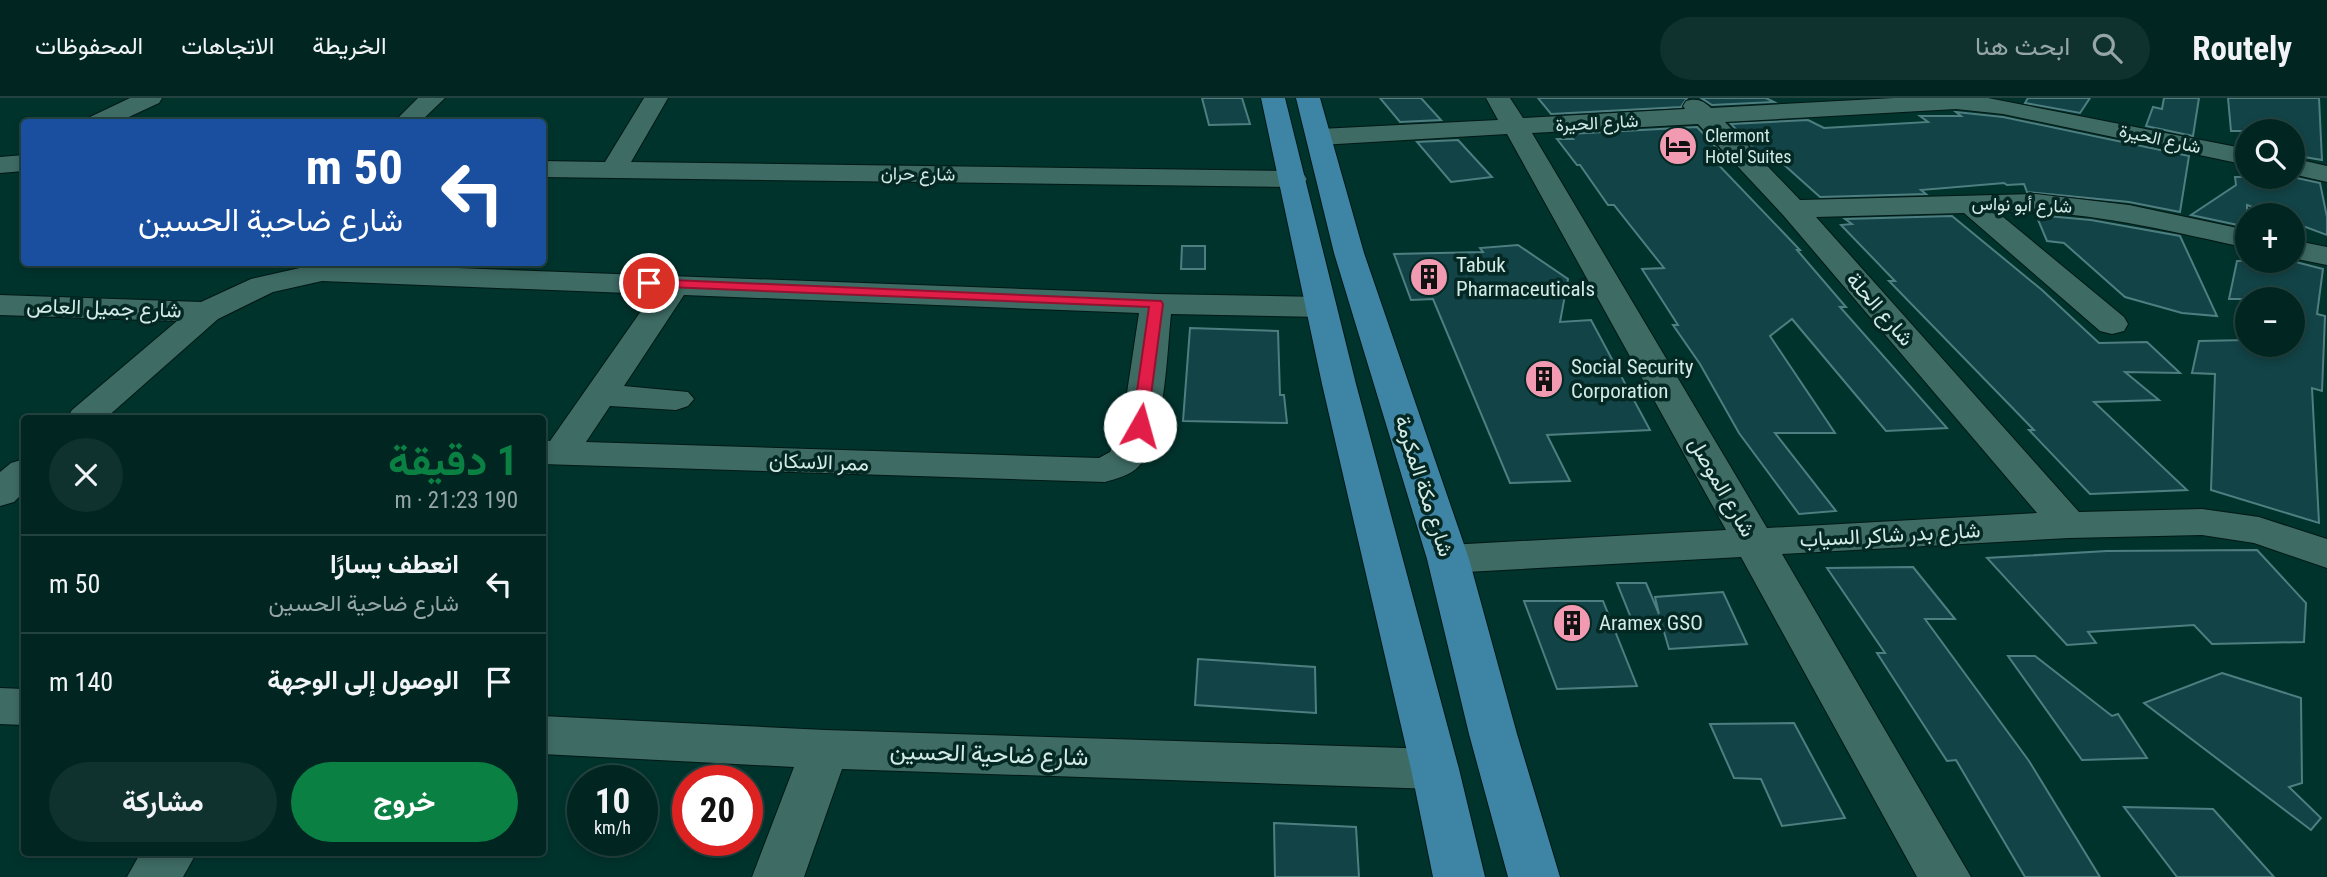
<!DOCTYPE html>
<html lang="ar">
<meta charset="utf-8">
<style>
body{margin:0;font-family:"Roboto Condensed",Vazirmatn,sans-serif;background:#0f322f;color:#f1f3f6;direction:rtl;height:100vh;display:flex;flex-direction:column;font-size:26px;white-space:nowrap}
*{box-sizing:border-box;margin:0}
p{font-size:23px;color:#96a5a5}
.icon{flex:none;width:38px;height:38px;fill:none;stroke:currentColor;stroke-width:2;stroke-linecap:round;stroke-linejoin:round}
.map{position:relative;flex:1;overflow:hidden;direction:ltr}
.sheet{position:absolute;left:21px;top:317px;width:525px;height:441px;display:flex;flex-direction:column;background:#012622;border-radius:7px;box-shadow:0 4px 10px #0003,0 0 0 2px #234340;direction:rtl}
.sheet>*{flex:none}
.guide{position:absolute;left:21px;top:21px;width:525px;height:147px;border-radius:7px;box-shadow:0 4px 10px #0003,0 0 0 2px #234340;direction:rtl;background:#1a4fa0;color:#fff;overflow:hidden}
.tools{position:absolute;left:2235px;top:21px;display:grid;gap:14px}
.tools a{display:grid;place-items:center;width:70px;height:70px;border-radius:50%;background:#012622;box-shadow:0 4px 10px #0003,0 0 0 2px #234340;font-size:35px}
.speed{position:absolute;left:567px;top:667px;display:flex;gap:14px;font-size:35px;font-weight:700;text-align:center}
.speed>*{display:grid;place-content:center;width:91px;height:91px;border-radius:50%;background:#012622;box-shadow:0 4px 10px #0003,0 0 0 2px #234340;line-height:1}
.speed small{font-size:18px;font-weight:400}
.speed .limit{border:10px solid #d22;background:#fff;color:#111}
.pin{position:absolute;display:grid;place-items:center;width:60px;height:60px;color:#fff;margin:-30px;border:4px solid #fff;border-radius:50%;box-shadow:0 2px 7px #0007}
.me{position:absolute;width:77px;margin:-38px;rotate:7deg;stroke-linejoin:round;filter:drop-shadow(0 0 5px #0008)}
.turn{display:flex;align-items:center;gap:24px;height:147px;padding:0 28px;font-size:32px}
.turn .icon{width:91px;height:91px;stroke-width:2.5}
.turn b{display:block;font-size:49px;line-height:60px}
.round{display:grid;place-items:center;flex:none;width:74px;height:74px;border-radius:37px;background:#0f322f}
.overview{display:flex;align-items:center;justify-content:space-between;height:119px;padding:0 28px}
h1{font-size:42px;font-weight:700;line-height:52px;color:#0b8043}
.primary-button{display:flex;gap:14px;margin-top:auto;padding:14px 28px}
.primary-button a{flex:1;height:80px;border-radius:42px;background:#0b8043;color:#fff;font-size:28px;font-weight:700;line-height:80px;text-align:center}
.primary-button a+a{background:#0f322f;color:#f1f3f6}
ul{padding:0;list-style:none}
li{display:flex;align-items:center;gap:21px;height:98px;padding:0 28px;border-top:2px solid #234340}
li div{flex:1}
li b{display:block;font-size:26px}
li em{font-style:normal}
header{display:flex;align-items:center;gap:42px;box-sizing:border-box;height:98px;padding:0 35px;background:#012622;border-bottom:2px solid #234340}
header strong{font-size:33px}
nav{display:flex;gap:38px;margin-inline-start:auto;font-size:24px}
.search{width:490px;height:63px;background:#0f322f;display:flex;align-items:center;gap:18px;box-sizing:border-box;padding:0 24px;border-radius:38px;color:#96a5a5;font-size:26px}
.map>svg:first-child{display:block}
.building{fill:#124346;stroke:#4f7e81;stroke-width:2}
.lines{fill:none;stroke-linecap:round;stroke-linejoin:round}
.minor-casing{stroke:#021814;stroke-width:2}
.major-casing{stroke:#021814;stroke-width:2}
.minor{fill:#3e6b64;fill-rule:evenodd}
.major{fill:#3e84a4;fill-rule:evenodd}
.route{fill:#e11d48;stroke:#92132f;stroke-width:2}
.labels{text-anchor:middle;stroke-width:7;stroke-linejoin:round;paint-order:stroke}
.far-street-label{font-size:18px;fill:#d3eae6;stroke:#042823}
.far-poi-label{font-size:18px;fill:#d3eae6;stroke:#042823;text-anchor:start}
.poi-label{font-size:21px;fill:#d3eae6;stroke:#042823;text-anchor:start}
.street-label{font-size:21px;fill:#d3eae6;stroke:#042823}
.near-street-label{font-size:24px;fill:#d3eae6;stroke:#042823}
</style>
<header>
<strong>Routely</strong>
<div class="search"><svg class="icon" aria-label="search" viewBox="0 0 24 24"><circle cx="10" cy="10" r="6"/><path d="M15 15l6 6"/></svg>ابحث هنا</div>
<nav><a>الخريطة</a><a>الاتجاهات</a><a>المحفوظات</a></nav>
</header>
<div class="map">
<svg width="2327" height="779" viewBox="0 0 2327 779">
<rect width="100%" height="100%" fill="#01332d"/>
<g class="building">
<polygon points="1202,0 1242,0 1250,26 1209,27"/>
<polygon points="1380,0 1421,0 1441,22 1400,24"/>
<polygon points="1538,0 1687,0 1681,9 1551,16"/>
<polygon points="1701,0 1766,0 1774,4 1712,7"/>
<polygon points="2028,0 2090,0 2080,15 2025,5"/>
<polygon points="2164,0 2199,0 2193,38 2146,28 2153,9 2162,11"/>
<polygon points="2228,0 2319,0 2322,62 2292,57 2292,33 2231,33"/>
<polygon points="1956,14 2003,19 2189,58 2180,114 2129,104 2027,94 2024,86 2007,87 2004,85 1921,92 1926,96 1820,99 1772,56 1760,57 1731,26 1808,22 1824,30 1928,24 1920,18 1961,18"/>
<polygon points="1697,29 1724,58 1710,58 1800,152 1797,152 1846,209 1840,209 1947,330 1886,333 1792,221 1770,238 1835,335 1775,335 1836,413 1799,416 1739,335 1700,266 1673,227 1678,227 1642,171 1664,170 1614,107 1608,107 1580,67 1577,67 1557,41 1573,41 1568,36"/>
<polygon points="1458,42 1492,79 1451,84 1417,44"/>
<polygon points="2235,79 2292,79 2320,85 2327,119 2327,137 2292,124 2292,117 2275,117 2247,107 2247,129 2191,117 2236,87"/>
<polygon points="2036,117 2091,122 2180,138 2217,218 2182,215 2125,199 2064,145 2047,143"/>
<polygon points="1952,118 2042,192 2099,245 2147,244 2180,275 2125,274 2159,302 2094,304 2187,392 2090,396 2029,332 2034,332 1889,183 1895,183 1841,127 1852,126 1845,121"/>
<polygon points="1518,147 1568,181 1560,224 1591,222 1650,332 1547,337 1570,383 1510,385 1433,201 1411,202 1394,156 1483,154 1480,150"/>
<polygon points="1182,148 1205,148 1205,171 1181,171"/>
<polygon points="2237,163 2292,163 2323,171 2317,216 2325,218 2322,293 2312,290 2319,425 2211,392 2215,276 2192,275 2199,243 2247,242 2247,247 2292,247 2292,201 2229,201"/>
<polygon points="1190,230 1278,233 1280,297 1284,297 1287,325 1183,323"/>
<polygon points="2257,452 2306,505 2304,544 2212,546 2194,527 2088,534 2096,545 2067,547 1987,460 2107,453"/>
<polygon points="1913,469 1955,521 1925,521 2029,663 2100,779 2025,779 1956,662 1947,663 1877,555 1885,555 1827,470"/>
<polygon points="1617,485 1646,485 1659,516 1655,499 1723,494 1747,546 1669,551 1660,520 1631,520"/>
<polygon points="1524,503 1603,503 1637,588 1557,591"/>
<polygon points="2008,558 2035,558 2112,618 2118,616 2147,660 2082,662"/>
<polygon points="1198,561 1315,569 1316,615 1195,607"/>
<polygon points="2222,575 2301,600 2302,685 2289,689 2321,720 2311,732 2144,605"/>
<polygon points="1794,625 1845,720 1782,728 1761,681 1734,680 1710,626"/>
<polygon points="2124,709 2213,711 2274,779 2177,779"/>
<polygon points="1274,725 1356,729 1359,779 1275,779"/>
</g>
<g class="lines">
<defs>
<g id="minor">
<polygon points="130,0 162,0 159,5 118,24 86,24 90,19"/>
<polygon points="418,0 445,0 420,24 394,24"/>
<polygon points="644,0 668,0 631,64 1293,73 1303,75 1307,81 1303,87 1293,89 542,79 542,63 605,64"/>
<path d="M1486 0H1510L1523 20 1685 11 1683 8 1686 3C1697 0 1703 2 1711 10L1894 0H1988L2247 51V67L2003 16 1956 11 1725 24 1800 102 2036 96 2129 107 2247 132V150C2165 132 2082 111 1997 114L2124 219 2128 226 2124 233 2112 236 2100 233 1964 115 1816 119 2079 414 2202 411 2259 419 2327 441V470L2254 445 2202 437 2069 440 1782 456 1971 779H1917L1741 459 1448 475 1433 471 1427 461 1433 451 1448 447 1726 432 1507 36 1320 47 1311 44 1307 39 1311 34 1320 31 1498 22ZM1698 26 1783 117 2037 415 1767 430 1532 35Z"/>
<polygon points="24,57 24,73 0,75 0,59"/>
<polygon points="2292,60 2327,68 2327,84 2292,76"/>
<polygon points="2292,142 2327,149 2327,167 2292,160"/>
<path d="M322 165 1156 196 1321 199 1332 202 1337 209 1332 216 1321 219 1171 216C1167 254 1165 341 1139 368 1131 377 1116 381 1105 384L542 366V342L550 343 653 196 322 183 273 194 218 221 106 320H67L72 312 177 223 0 217V197L201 204 251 181ZM684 197 1139 215 1122 328 1110 354 1099 360 586 344 610 308 676 312 688 308 694 301 688 294 624 288Z"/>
<polygon points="24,361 24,394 14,404 0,408 0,374 11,365"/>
<polygon points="0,590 24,591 24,627 0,626"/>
<polygon points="542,618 825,632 1435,651 1452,657 1459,671 1452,685 1435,691 842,671 804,779 752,779 794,669 542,656"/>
<polygon points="141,754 197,754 183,779 127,779"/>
</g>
<g id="major">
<polygon points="1261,0 1285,0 1356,286 1459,671 1485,779 1433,779 1411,671 1322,286"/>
<polygon points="1296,0 1320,0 1364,155 1469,461 1517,636 1560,779 1508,779 1469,636 1427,461 1334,155"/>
</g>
</defs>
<use href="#minor" class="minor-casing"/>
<use href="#major" class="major-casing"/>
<use href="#minor" class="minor"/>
<use href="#major" class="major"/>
</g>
<polygon class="route" points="649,181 1161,203 1163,206 1147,328 1140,332 1132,328 1149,209 644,188 642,185"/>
<defs>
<symbol id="hotel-disc" viewBox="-11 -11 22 22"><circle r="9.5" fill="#f19ab2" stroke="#042823"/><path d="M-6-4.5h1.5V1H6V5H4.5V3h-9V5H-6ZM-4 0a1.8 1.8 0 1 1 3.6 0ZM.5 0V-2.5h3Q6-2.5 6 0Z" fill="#111"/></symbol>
<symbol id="building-disc" viewBox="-11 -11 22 22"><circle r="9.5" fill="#f19ab2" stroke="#042823"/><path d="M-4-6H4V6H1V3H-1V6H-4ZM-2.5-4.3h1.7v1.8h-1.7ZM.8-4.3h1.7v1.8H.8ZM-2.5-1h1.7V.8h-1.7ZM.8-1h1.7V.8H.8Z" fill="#111"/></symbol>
</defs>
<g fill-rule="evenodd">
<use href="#hotel-disc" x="1656" y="26" width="44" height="44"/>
<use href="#building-disc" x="1407" y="157" width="44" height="44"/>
<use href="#building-disc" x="1522" y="259" width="44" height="44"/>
<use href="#building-disc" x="1550" y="503" width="44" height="44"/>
</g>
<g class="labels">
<g class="far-street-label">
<text transform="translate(1597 25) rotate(-3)" y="6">شارع الحيرة</text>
<text transform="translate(2160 41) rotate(12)" y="6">شارع الحيرة</text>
<text transform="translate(918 76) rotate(1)" y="6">شارع حران</text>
<text transform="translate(2022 107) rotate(2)" y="6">شارع أبو نواس</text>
</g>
<g class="far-poi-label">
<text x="1705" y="44">Clermont<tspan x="1705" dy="21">Hotel Suites</tspan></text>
</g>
<g class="poi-label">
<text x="1456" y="174">Tabuk<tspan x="1456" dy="24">Pharmaceuticals</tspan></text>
<text x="1571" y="276">Social Security<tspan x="1571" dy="24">Corporation</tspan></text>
<text x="1599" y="532">Aramex GSO</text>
</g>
<g class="street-label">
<text transform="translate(104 210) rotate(2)" y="7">شارع جميل العاص</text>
<text transform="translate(1880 211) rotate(49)" y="7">شارع الحلة</text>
<text transform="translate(819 364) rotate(2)" y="7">ممر الاسكان</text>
<text transform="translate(1424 388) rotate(72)" y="7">شارع مكة المكرمة</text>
<text transform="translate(1722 389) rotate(60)" y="7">شارع الموصل</text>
<text transform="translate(1890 437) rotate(-3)" y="7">شارع بدر شاكر السياب</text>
</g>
<g class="near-street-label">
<text transform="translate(989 656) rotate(2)" y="8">شارع ضاحية الحسين</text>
</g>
</g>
</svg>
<div class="tools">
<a><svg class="icon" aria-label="search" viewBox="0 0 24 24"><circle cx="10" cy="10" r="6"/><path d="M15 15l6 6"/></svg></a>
<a>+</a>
<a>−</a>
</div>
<div class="speed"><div>10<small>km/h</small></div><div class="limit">20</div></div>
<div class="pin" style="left:649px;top:185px;background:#d93025"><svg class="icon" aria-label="arrive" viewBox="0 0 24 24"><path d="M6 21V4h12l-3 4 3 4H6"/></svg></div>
<svg class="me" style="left:1140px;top:328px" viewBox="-20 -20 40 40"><circle r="19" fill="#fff"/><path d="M0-13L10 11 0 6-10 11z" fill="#e11d48"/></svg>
<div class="guide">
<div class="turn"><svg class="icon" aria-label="left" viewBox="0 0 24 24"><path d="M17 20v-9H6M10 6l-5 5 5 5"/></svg><div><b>50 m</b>شارع ضاحية الحسين</div></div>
</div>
<section class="sheet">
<div class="overview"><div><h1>1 دقيقة</h1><p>190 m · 21:23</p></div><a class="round"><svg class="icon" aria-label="close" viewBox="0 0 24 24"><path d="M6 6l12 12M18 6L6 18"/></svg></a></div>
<ul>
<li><svg class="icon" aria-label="left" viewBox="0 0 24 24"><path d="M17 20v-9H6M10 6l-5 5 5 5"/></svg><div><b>انعطف يسارًا</b><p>شارع ضاحية الحسين</p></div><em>50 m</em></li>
<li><svg class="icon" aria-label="arrive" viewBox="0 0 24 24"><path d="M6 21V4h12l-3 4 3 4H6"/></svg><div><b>الوصول إلى الوجهة</b></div><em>140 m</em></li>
</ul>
<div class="primary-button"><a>خروج</a><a>مشاركة</a></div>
</section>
</div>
